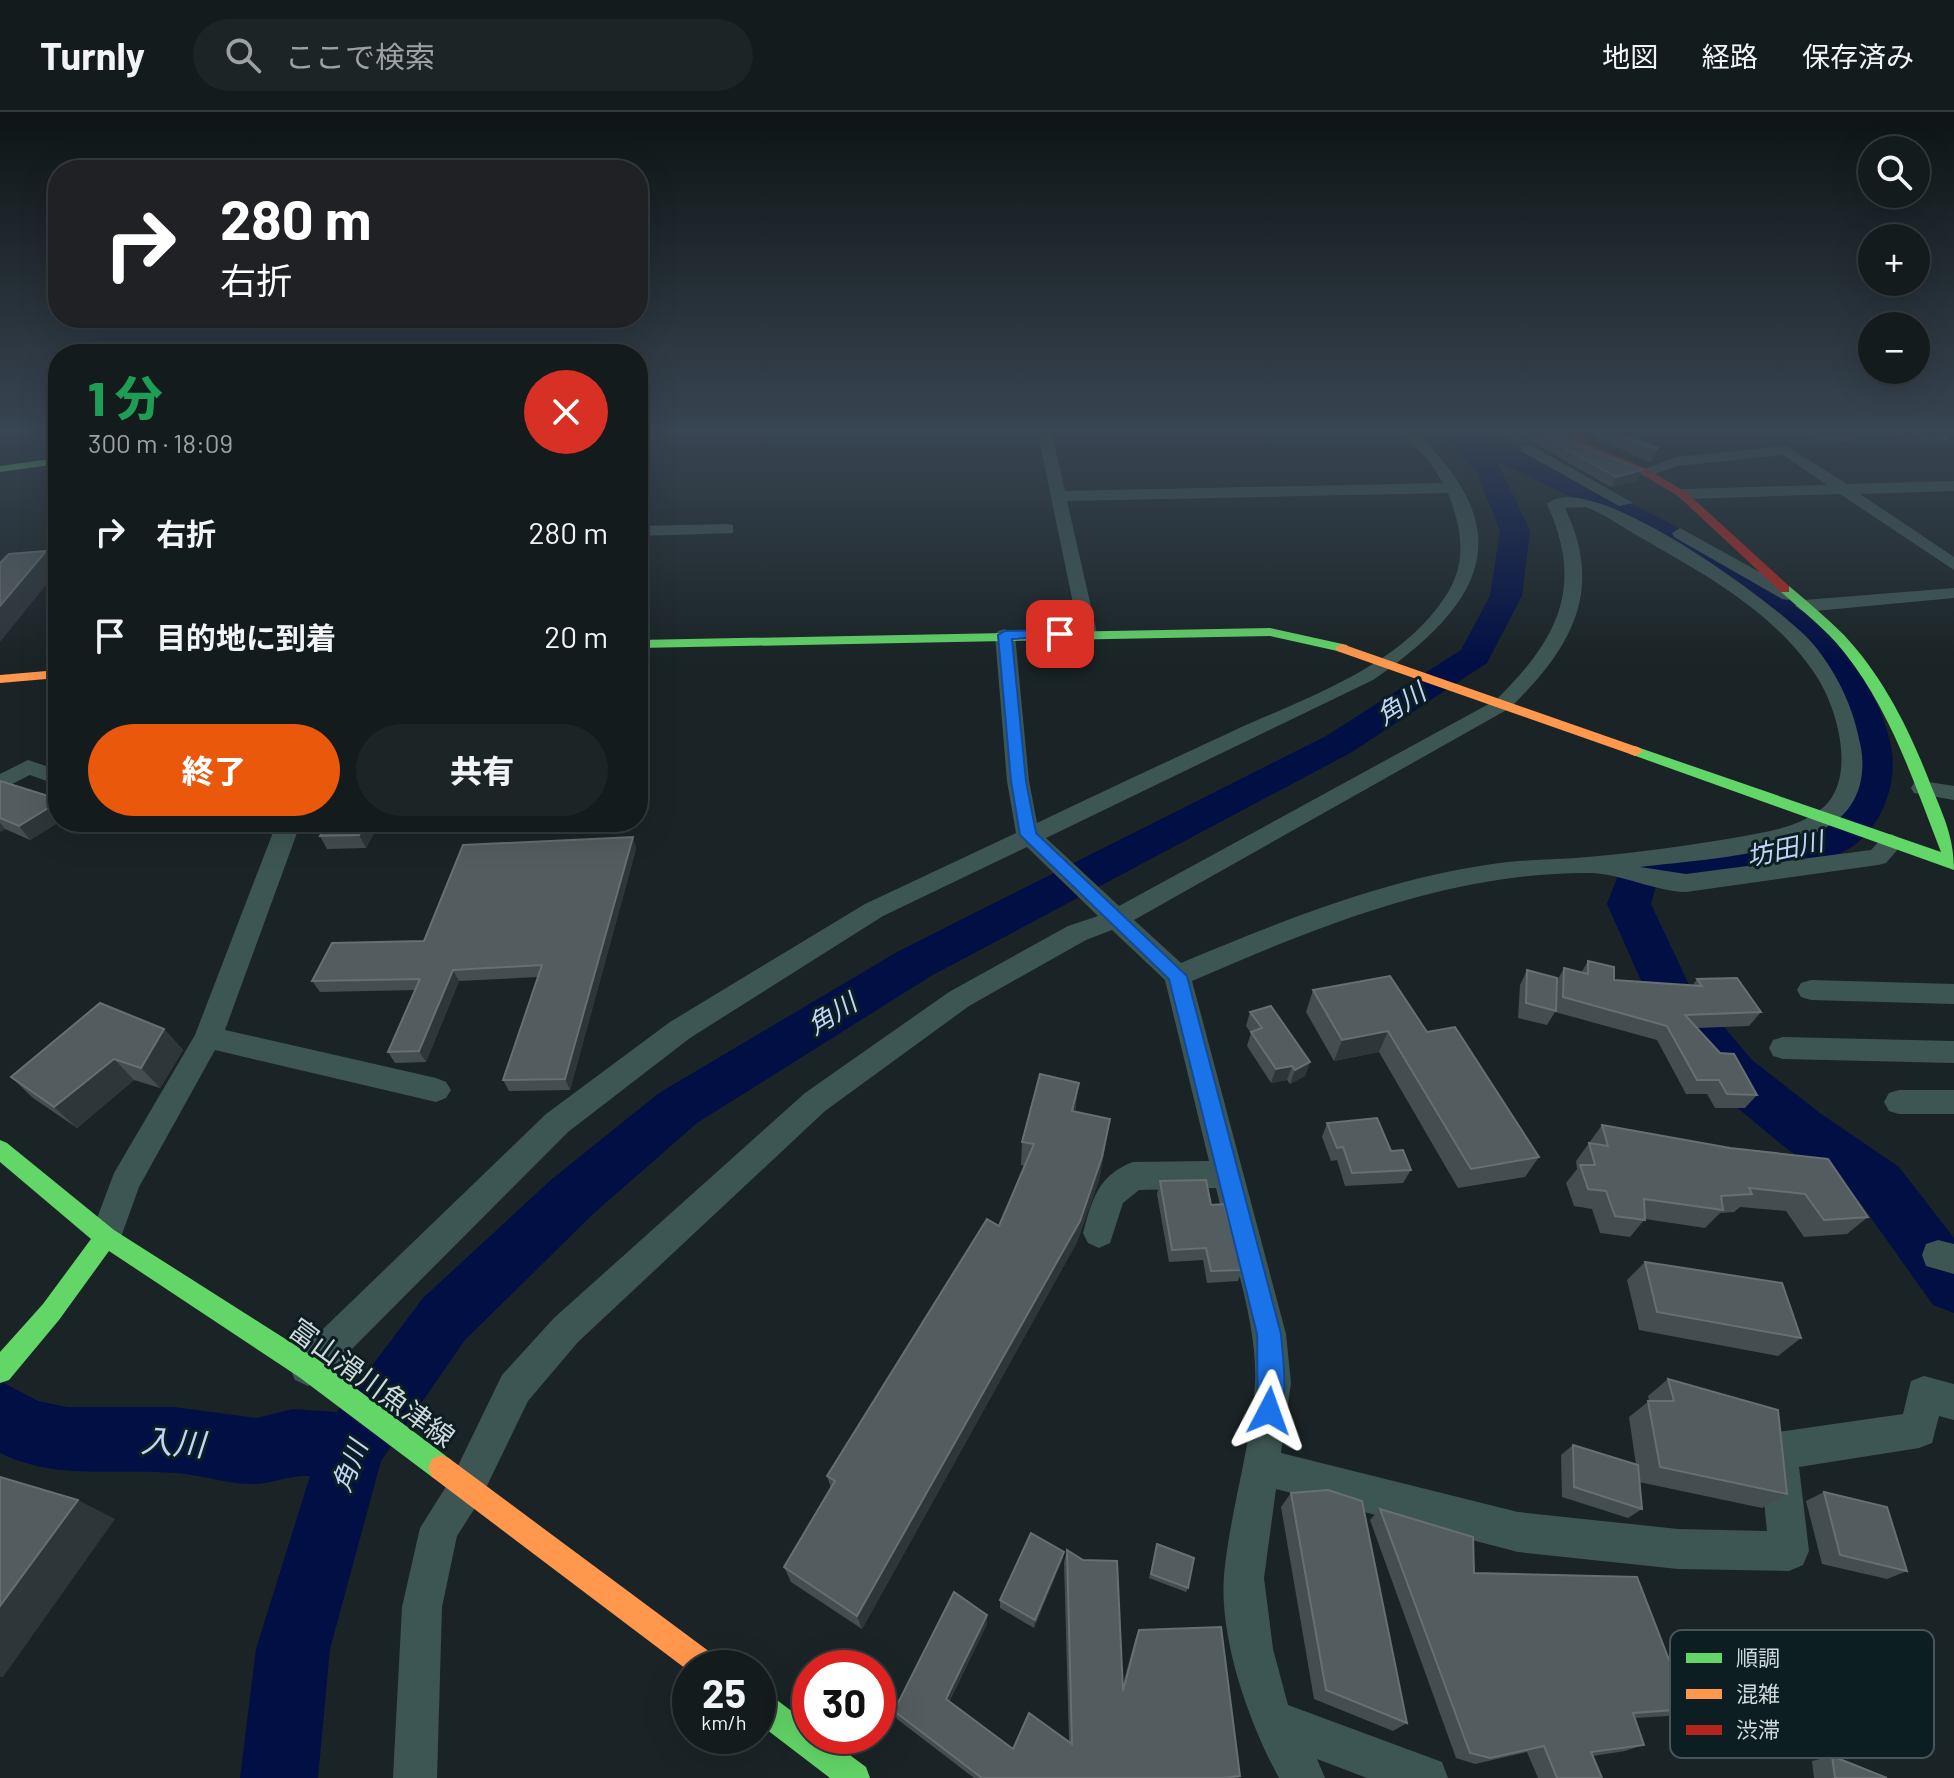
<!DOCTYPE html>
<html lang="ja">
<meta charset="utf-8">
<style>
body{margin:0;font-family:Barlow,"Noto Sans JP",sans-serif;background:#1d2425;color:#f1f3f6;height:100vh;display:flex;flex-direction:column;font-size:30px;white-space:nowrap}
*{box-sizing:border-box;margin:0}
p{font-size:26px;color:#9da1a3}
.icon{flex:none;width:44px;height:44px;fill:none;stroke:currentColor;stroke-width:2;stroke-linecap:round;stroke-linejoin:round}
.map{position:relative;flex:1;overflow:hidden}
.panel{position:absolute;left:48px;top:232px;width:600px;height:488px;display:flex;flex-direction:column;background:#141b1c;border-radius:32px;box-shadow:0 8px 32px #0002,0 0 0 2px #33393b}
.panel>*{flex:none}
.banner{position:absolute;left:48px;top:48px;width:600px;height:168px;border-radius:32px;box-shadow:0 8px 32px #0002,0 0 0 2px #33393b;background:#202124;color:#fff;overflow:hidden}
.tools{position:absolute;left:1858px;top:24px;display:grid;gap:16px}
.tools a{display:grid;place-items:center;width:72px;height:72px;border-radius:50%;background:#141b1c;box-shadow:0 8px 32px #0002,0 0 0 2px #33393b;font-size:40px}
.speed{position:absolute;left:672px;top:1538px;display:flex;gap:16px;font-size:40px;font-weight:700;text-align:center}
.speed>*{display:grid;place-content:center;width:104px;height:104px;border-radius:50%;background:#141b1c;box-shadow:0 8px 32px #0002,0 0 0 2px #33393b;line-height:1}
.speed small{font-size:20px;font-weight:400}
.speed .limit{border:12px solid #d22;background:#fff;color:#111}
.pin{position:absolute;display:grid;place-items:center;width:68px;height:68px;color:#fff;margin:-34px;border-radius:16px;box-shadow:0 4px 12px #0006}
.me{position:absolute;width:88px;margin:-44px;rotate:4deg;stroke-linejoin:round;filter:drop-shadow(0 0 6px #0008)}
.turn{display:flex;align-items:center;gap:28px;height:168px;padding:0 40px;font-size:36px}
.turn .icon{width:104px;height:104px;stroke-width:2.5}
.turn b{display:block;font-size:56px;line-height:68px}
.round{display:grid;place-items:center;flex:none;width:84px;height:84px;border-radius:42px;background:#1d2425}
.head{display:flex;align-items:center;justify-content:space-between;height:136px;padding:0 40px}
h1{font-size:48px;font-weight:800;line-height:60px;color:#1e9e55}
.button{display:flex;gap:16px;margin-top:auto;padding:16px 40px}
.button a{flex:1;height:92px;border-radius:48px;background:#ea580c;color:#fff;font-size:32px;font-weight:800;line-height:92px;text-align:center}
.button a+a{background:#1d2425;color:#f1f3f6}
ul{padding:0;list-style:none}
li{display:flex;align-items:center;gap:24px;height:104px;padding:0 40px}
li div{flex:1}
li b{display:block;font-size:30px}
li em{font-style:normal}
header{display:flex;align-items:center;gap:48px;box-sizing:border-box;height:112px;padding:0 40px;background:#141b1c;border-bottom:2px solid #33393b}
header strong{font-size:38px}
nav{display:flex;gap:44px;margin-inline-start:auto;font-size:28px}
.search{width:560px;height:72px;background:#1d2425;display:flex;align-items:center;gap:20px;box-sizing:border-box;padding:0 28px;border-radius:44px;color:#9da1a3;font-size:30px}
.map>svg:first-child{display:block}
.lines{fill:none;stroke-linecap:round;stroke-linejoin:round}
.river{fill:#020f44;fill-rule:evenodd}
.street{fill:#3e5653;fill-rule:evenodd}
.fast{fill:#63d668;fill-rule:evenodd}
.slow{fill:#ff974d;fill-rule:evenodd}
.jam{fill:#b3261e;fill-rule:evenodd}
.rail-casing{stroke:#50605f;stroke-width:6}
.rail{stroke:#0c1e21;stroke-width:4;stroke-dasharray:11;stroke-linecap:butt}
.wall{fill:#444d50}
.shaded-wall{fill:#2d3639}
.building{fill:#535c5e;stroke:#666f72;stroke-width:2}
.route{fill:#1a73e8;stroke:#114b97;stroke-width:2}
.labels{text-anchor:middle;stroke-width:6;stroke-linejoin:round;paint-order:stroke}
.water-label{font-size:26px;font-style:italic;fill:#bfd5fa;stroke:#0c1e21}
.near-street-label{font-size:28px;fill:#ced9db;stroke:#0c1e21}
.near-water-label{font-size:32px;font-style:italic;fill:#bfd5fa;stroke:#0c1e21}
.key{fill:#0c1e21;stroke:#465659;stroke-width:2}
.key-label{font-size:22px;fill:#ced9db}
</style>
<header>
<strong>Turnly</strong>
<div class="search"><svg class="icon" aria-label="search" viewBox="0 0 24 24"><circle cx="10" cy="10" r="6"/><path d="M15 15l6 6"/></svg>ここで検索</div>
<nav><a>地図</a><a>経路</a><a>保存済み</a></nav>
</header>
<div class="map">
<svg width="1954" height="1666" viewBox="0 0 1954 1666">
<rect width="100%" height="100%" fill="#1a2426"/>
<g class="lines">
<path class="river" d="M1435 317C1479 314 1524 343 1564 361 1679 412 1864 498 1891 634 1898 668 1884 710 1856 732 1820 760 1705 765 1656 774L1651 792 1690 875 1752 948 1820 1001 1899 1055 1954 1126V1201L1933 1193 1859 1089 1782 1033 1716 978 1654 898 1607 792 1622 753C1665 741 1709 737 1754 731 1776 727 1805 727 1824 714 1846 700 1856 670 1854 644 1852 618 1843 586 1828 564 1764 473 1599 396 1498 351L1530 419 1522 484 1487 551 1352 640 931 864 697 1011 592 1103 465 1228 381 1349 330 1537 318 1666H240L256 1537 310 1364C290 1363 274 1371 255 1372 230 1373 202 1363 176 1361 115 1356 57 1369 0 1341V1269L38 1289 67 1295H174L256 1306 293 1297 337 1300 423 1186 552 1067 659 981 897 840 1326 624 1461 538 1490 484 1500 419 1477 361Z"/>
<g class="street">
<path d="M1037 317H1051L1065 379 1443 371 1429 349 1397 317H1412C1524 420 1483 492 1373 568L1046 726 1119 794 1496 588C1558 527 1585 475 1547 392 1589 353 1783 496 1814 533 1839 564 1854 597 1861 636 1866 665 1858 694 1833 711 1785 744 1697 748 1640 755L1686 762 1871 738 1884 724 1892 722 1904 730 1886 751 1878 753 1686 780C1653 779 1623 762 1590 761 1450 760 1319 814 1192 869L1286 1222 1291 1271 1281 1341 1518 1400 1678 1417 1767 1419 1759 1339 1765 1326 1778 1320 1903 1302 1911 1269 1924 1264 1954 1272V1308L1939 1304 1932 1331 1919 1336 1799 1355 1809 1439 1803 1453 1789 1459 1678 1457 1518 1440 1276 1377 1264 1466 1273 1537 1288 1593 1442 1650 1448 1666H1367L1317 1647 1325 1666H1279C1249 1611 1219 1527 1224 1463 1230 1399 1251 1336 1255 1272 1258 1210 1230 1136 1216 1076L1139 1078 1123 1091 1110 1131 1099 1136 1088 1131 1083 1121C1092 1088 1098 1063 1133 1050L1209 1049 1165 868 1112 818 1086 828 969 894 825 999 578 1230 528 1289 480 1388 457 1424 442 1495 437 1666H393L402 1495 420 1416 454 1362 502 1263 554 1206 805 981 949 880 1068 814 1098 804 1027 735 883 804 690 926 568 1020 321 1268 308 1274 295 1268 290 1256 295 1244 546 1002 670 910 865 792 1016 721 1007 669 995 523 998 519 1005 517 1015 523 1029 669 1037 711C1102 680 1166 650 1231 620 1304 586 1399 556 1445 485 1468 451 1462 416 1448 381L1067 389 1097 521 1094 525H1080ZM1585 395C1604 401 1620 414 1638 424 1704 462 1774 499 1817 565 1839 600 1858 671 1819 699 1794 717 1761 721 1733 726 1685 734 1636 741 1588 745 1554 748 1520 747 1486 753 1380 769 1279 810 1181 851L1134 808 1510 596C1571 536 1605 479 1565 396Z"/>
<polygon points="1521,333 1531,333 1633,391 1619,394 1521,339"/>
<polygon points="1786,334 1847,372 1954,369 1954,379 1860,382 1954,445 1954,458 1840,382 1682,387 1674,382 1682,377 1827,373 1783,343 1678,354 1645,365 1637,360 1676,345"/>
<polygon points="727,412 733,413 733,421 638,424 638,414"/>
<polygon points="1680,416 1794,479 1797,483 1788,488 1782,487 1674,425 1672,421"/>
<polygon points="1954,476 1954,486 1804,500 1795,494 1804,488"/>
<polygon points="28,648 58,658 58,673 30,663 0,678 0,662"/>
<polygon points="1922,669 1954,674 1954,688 1914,681 1911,676 1914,671"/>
<polygon points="277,710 301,710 225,918 436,966 446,970 451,978 446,986 436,990 215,938 139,1075 117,1136 106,1140 95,1136 90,1125 114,1061 195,923"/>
<polygon points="1811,868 1954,872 1954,892 1811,888 1801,885 1797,878 1801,871"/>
<polygon points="1783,925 1954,929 1954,951 1783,947 1773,944 1769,936 1773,928"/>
<polygon points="1899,978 1954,978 1954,1002 1899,1002 1889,999 1884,990 1889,981"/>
<polygon points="1938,1128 1954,1132 1954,1162 1926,1154 1922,1143 1926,1132"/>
</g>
<g class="fast">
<polygon points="58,346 58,352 0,360 0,354"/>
<path d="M1781 474H1789C1808 490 1827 506 1844 523 1885 567 1911 621 1932 676 1944 705 1954 726 1954 758L1630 642 1627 639 1635 634 1640 636 1941 740C1914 671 1891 599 1844 540 1826 517 1802 499 1781 480Z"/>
<polygon points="1270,516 1347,533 1349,536 1342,540 1270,524 638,536 638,528"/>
<polygon points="0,1028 7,1031 114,1118 317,1247 450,1347 454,1356 450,1365 441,1369 432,1365 299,1265 109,1139 59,1208 9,1268 0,1271 0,1240 43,1192 91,1127 0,1050"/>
<polygon points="758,1578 769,1582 810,1613 810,1624 824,1624 866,1655 870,1666 830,1666 758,1611"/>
</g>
<g class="slow">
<polygon points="1342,532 1640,636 1643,639 1635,644 1630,642 1337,539 1335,536"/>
<polygon points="58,558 58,566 0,571 0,563"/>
<polygon points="441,1343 450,1347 718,1546 723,1556 690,1556 690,1560 432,1365 428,1356 432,1347"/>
</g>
<polygon class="jam" points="1574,317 1584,317 1585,331 1649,358 1686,380 1789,474 1789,480 1781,480 1678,384 1641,362 1576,335"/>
<defs>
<polyline id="rail" points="1860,317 1954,327"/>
</defs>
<use href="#rail" class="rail-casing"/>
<use href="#rail" class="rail"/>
</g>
<g class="wall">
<polygon points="1497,317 1571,317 1575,331 1642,358 1637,369 1611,375 1532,330 1518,332"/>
<polygon points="1597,317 1619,317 1620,322 1658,336 1653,349 1649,350 1594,325"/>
<polygon points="1808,317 1862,317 1854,331 1812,326"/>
<polygon points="0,669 58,710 59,710 30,728 5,717 0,720"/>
<polygon points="304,710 380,710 366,736 327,737 320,724 321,721 311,721"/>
<polygon points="633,725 636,737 570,978 509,979 503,968 538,865 459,869 426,950 395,951 388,940 415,878 320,880 312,869 424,829"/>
<polygon points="1588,849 1614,868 1693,873 1697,867 1761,900 1749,914 1697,916 1757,983 1745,996 1715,996 1707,982 1686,982 1657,928 1555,900 1547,913 1518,906 1520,873 1527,858 1557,869 1564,856 1581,861"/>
<polygon points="1313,878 1427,920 1539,1045 1525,1065 1458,1076 1379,940 1334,949 1306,900"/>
<polygon points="1250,900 1310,950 1305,964 1290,972 1287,968 1271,971 1247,934 1251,921 1246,914"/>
<polygon points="164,917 183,938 160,976 134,968 77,1016 33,986 11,965"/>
<polygon points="1076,994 1075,1000 1106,1030 1099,1068 1077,1130 862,1517 791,1470 784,1455 831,1376 827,1364 999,1114 1025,1054 1021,1053 1022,1030"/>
<polygon points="1327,1011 1391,1039 1411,1058 1403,1071 1345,1074 1337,1048 1331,1049 1322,1025"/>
<polygon points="1602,1013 1730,1036 1868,1105 1847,1122 1804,1125 1786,1099 1740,1095 1734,1100 1720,1101 1705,1116 1645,1107 1630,1125 1600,1121 1592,1097 1574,1094 1566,1071 1577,1057 1576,1049"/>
<polygon points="1160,1069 1211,1093 1242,1158 1238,1169 1207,1171 1203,1148 1169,1150 1157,1082"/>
<polygon points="1645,1150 1801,1226 1778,1244 1639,1218 1627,1168"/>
<polygon points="1668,1267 1787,1382 1762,1396 1639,1370 1642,1397 1628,1406 1562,1385 1561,1343 1573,1333 1636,1353 1629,1305 1649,1289 1648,1284"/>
<polygon points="1824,1380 1907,1459 1887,1467 1822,1452 1806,1389"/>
<polygon points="1291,1381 1407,1611 1393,1619 1314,1587 1281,1395"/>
<polygon points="1380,1397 1474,1461 1688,1597 1668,1604 1635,1606 1644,1633 1625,1639 1593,1644 1602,1666 1538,1666 1527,1640 1475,1652 1456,1646 1370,1408"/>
<polygon points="1157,1432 1188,1476 1186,1480 1149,1466"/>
<polygon points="1067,1438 1123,1572 1135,1528 1139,1518 1240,1664 1238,1666 974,1666 897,1607 894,1599 987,1512 949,1590 1013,1637 1069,1629 1064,1450"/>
<polygon points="1064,1440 1062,1448 1034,1516 1000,1496 1000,1488"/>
<polygon points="1832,1644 1887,1666 1814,1666 1812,1649"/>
</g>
<g class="shaded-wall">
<polygon points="1536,320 1532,330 1518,332 1522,322"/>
<polygon points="1658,336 1653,349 1649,350 1655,338"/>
<polygon points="1642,358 1637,369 1611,375 1616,365"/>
<polygon points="46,439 58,458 0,530 0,494"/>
<polygon points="58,690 59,710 30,728 19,714"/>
<polygon points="366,710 380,710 366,736 359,723"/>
<polygon points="0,711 5,717 0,720"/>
<polygon points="633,725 636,737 570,978 565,967"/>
<polygon points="453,858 459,869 426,950 419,939"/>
<polygon points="164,917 183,938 160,976 141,956"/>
<polygon points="1388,919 1379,940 1334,949 1342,928"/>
<polygon points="114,947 134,968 77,1016 54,995"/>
<polygon points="1310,950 1305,964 1290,972 1295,958"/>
<polygon points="1292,954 1287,968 1271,971 1276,957"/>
<polygon points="1079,971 1076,994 1070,1022 1072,999"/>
<polygon points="1110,1007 1099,1068 1077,1130 862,1517 857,1504"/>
<polygon points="78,1388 115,1407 3,1565 0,1565 0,1494"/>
<polygon points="1064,1440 1062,1448 1034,1516 1035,1508"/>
<polygon points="987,1503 987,1512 946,1595 946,1587"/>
</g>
<g class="building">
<polygon points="1514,317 1571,317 1575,331 1642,358 1616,365 1536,320 1522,322"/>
<polygon points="1607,317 1619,317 1620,322 1658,336 1655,338"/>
<polygon points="46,439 0,494 0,451 9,442"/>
<polygon points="0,669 58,687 58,690 19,714 0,706"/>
<polygon points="328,710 366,710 359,723 320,724"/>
<polygon points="633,725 565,967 503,968 542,853 453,858 419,939 388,940 420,867 312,869 332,831 424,829 463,733"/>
<polygon points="1588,849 1614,855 1614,868 1702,874 1697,867 1737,866 1761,900 1685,903 1720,941 1734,942 1757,983 1727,982 1719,968 1697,968 1667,914 1563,885 1564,856 1588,862"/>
<polygon points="1527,858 1557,866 1556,899 1526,891"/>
<polygon points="1390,864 1427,920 1455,915 1539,1045 1471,1057 1388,919 1342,928 1313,878"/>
<polygon points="100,891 164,917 141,956 114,947 54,995 11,965"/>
<polygon points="1271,894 1310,950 1295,958 1292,954 1276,957 1251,920 1262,916 1250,900"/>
<polygon points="1040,962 1079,971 1072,999 1110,1007 1102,1045 1080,1109 857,1504 784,1455 835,1369 827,1364 987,1107 999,1114 1034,1032 1022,1030"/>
<polygon points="1377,1006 1391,1039 1403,1038 1411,1058 1352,1061 1343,1035 1337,1036 1327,1011"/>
<polygon points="1602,1013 1730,1036 1828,1047 1868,1105 1824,1108 1805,1082 1749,1076 1752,1082 1721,1084 1723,1098 1644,1087 1645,1108 1615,1104 1606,1079 1588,1077 1580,1053 1595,1053 1589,1031 1608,1034"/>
<polygon points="1206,1068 1211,1093 1224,1092 1242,1158 1211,1159 1206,1136 1172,1138 1160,1069"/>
<polygon points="1645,1150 1782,1171 1801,1226 1657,1200"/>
<polygon points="1668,1267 1778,1298 1787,1382 1660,1355 1648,1289 1674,1289"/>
<polygon points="1573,1333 1638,1353 1642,1397 1574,1375"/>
<polygon points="0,1365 78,1388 0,1494"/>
<polygon points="1328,1378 1362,1389 1407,1611 1326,1578 1291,1381"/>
<polygon points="1824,1380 1887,1395 1907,1459 1840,1443"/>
<polygon points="1380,1397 1473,1425 1474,1461 1637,1465 1688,1597 1633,1601 1644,1633 1591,1640 1602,1666 1557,1666 1544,1634 1490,1646 1470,1641"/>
<polygon points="1031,1421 1064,1440 1035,1508 1000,1488"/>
<polygon points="1157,1432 1194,1446 1188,1476 1151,1462"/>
<polygon points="1067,1438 1083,1448 1117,1449 1123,1579 1139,1518 1221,1515 1240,1664 1222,1666 982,1666 894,1599 954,1480 987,1503 946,1587 1013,1637 1029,1601 1072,1632"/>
<polygon points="1832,1644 1887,1666 1835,1666"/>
</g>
<linearGradient id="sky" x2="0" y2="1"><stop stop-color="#0e1415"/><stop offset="0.58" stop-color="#384552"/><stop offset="1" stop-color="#384552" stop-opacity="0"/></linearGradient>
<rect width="1954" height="550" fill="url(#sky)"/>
<path class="route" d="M1060 518 1064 519V524L1012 527 1026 669 1036 721 1187 864 1281 1222C1283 1250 1289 1281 1278 1308L1269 1312 1260 1308C1256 1297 1258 1240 1257 1222L1169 867 1020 723 1011 669 998 523 1005 519Z"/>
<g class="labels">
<g class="water-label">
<text transform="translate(1401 592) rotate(-33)" y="9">角川</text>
<text transform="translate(1785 737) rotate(-12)" y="9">坊田川</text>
<text transform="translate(832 902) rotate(-32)" y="9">角川</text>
<text transform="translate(350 1354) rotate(-69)" y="9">角川</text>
</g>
<g class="near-street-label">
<text transform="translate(372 1271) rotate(36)" y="10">富山滑川魚津線</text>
</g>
<g class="near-water-label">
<text transform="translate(173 1331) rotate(4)" y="11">入川</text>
</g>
</g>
<rect x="1670" y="1518" width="264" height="128" rx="12" class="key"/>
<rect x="1686" y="1541" width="36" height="10" fill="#63d668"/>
<rect x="1686" y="1577" width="36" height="10" fill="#ff974d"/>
<rect x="1686" y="1613" width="36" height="10" fill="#b3261e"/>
<g class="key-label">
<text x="1736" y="1554">順調</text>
<text x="1736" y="1590">混雑</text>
<text x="1736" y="1626">渋滞</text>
</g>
</svg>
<div class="tools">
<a><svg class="icon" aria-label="search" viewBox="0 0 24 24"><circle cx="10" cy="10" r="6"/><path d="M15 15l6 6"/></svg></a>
<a>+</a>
<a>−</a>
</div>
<div class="speed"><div>25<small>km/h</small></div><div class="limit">30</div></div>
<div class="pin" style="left:1060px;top:522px;background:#d93025"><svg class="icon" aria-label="arrive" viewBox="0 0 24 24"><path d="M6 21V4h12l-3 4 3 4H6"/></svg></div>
<svg class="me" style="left:1269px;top:1299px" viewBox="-20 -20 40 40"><path d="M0-17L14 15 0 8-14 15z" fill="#1a73e8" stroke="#fff" stroke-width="4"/></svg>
<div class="banner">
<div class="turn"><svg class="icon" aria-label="right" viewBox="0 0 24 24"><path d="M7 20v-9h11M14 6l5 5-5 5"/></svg><div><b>280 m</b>右折</div></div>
</div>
<section class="panel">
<div class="head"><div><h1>1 分</h1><p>300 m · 18:09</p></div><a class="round" style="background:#d93025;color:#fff"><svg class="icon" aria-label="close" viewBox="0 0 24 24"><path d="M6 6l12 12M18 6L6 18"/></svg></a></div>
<ul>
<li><svg class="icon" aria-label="right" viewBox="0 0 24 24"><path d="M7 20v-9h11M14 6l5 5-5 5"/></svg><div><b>右折</b></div><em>280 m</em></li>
<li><svg class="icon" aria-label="arrive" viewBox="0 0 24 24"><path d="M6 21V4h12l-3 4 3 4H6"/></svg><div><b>目的地に到着</b></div><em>20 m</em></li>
</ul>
<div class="button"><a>終了</a><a>共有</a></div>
</section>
</div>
